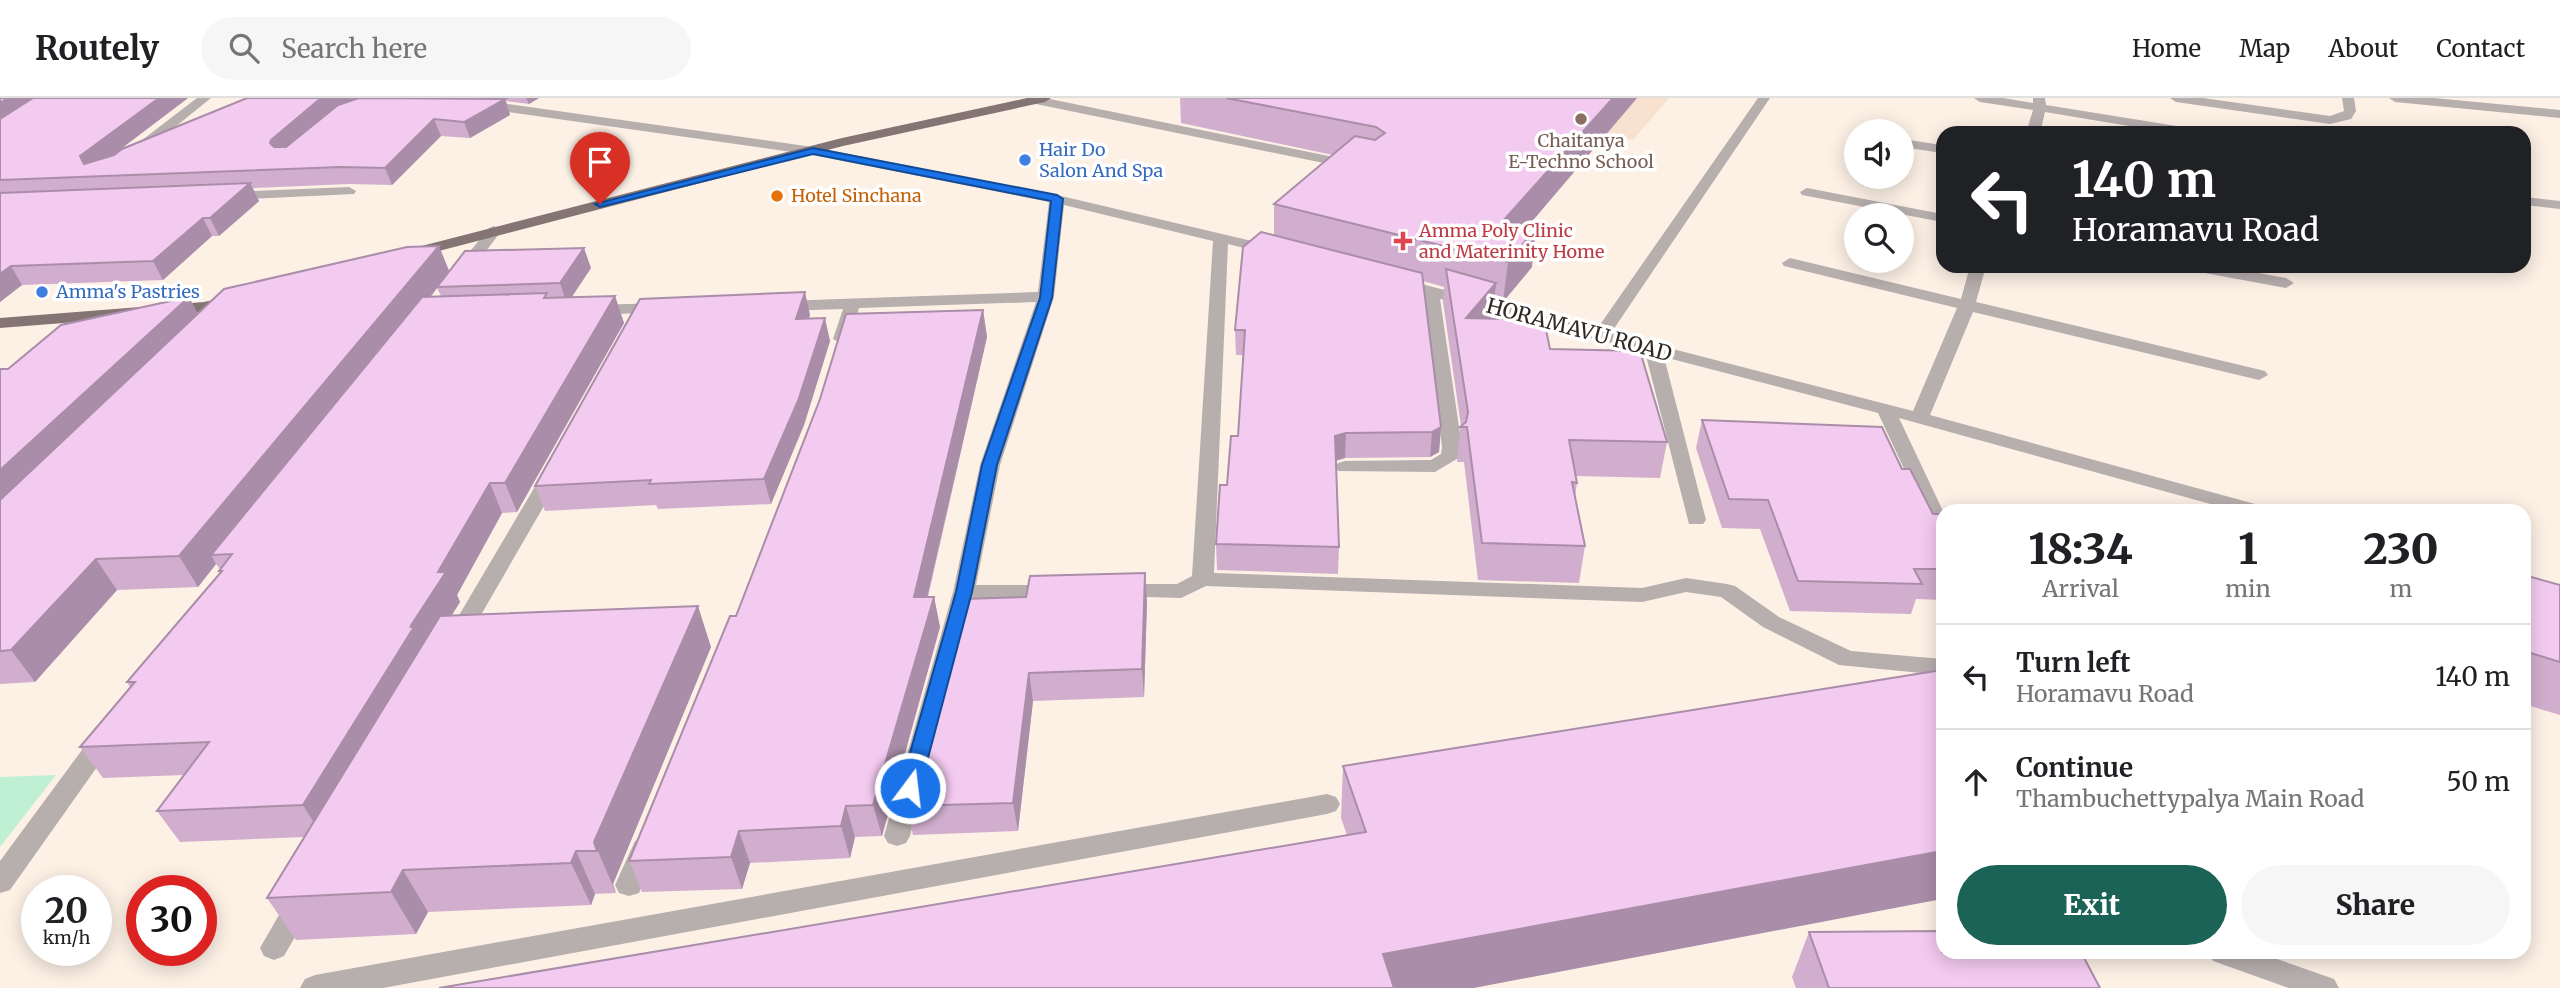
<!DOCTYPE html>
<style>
body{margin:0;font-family:Merriweather,serif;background:#f6f6f6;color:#202124;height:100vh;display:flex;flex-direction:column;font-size:26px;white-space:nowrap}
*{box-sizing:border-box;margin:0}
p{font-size:23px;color:#757577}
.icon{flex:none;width:38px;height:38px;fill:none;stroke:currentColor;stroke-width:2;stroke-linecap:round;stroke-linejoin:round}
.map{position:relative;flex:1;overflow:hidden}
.sheet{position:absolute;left:1936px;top:406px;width:595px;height:455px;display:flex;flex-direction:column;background:#fff;border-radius:21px;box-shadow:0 4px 18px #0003}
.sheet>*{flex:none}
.top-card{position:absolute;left:1936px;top:28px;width:595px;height:147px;border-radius:21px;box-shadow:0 4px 18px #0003;background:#202124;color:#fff;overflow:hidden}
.controls{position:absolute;left:1844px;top:21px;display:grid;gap:14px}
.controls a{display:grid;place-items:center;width:70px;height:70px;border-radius:50%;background:#fff;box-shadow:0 4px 18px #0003;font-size:35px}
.speed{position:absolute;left:21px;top:777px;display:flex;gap:14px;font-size:35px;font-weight:700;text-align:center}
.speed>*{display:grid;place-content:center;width:91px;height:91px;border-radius:50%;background:#fff;box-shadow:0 4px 18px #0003;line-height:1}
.speed small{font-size:18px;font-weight:400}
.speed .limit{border:10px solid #d22;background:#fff;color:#111}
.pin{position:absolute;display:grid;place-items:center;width:60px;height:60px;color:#fff;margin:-72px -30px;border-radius:50% 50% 50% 0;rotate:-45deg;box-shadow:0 0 7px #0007}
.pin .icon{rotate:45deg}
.me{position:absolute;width:77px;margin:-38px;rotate:15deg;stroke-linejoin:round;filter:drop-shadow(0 0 5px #0008)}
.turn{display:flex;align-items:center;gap:24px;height:147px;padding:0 21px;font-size:32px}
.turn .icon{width:91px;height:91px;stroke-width:2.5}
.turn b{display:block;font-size:49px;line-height:60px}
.eta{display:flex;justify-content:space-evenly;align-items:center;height:119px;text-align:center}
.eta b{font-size:42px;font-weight:800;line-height:49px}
.action{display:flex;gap:14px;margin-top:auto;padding:14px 21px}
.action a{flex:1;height:80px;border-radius:42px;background:#1b6357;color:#fff;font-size:28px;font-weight:800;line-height:80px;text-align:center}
.action a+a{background:#f6f6f6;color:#202124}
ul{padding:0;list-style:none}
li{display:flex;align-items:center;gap:21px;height:105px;padding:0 21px;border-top:2px solid #e0e0e0}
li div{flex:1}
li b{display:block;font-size:26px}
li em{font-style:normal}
header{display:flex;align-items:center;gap:42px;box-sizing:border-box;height:98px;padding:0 35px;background:#fff;border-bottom:2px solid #e0e0e0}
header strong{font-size:33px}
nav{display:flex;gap:38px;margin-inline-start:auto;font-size:24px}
.search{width:490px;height:63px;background:#f6f6f6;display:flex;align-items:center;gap:18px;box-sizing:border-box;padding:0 24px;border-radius:38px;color:#757577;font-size:26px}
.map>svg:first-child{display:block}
.built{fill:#f8e2cf}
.green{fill:#bff0d4}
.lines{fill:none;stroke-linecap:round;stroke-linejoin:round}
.minor{fill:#b7aeae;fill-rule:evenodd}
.major{fill:#857474;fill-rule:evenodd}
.wall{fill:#d1aece;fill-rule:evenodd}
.shaded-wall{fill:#aa8da8}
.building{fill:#f3caf0;stroke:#aa8da8;stroke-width:2}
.route{fill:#1a73e8;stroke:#114b97;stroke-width:2}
.education-dot{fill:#8d6e63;stroke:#fff;stroke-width:2.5}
.shop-dot{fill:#3f7fe0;stroke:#fff;stroke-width:2.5}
.food-dot{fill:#e8710a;stroke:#fff;stroke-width:2.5}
.health-dot{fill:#e0444e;stroke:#fff;stroke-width:2.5}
.labels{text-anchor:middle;stroke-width:7;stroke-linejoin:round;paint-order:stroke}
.far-education-label{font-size:18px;fill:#785e54;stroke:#fff}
.far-shop-label{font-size:18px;fill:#366cbe;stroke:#fff;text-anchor:start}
.far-food-label{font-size:18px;fill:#c56008;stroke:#fff;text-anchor:start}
.far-health-label{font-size:18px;fill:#be3a42;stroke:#fff;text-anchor:start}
.street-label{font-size:21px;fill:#2f2924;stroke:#fff}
</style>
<header>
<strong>Routely</strong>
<div class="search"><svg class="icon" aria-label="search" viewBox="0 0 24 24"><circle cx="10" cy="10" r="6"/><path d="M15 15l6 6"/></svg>Search here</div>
<nav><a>Home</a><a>Map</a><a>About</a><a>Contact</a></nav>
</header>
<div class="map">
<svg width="2560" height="890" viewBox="0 0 2560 890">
<rect width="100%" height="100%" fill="#fdf1e6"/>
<polygon class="built" points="1387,0 1669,0 1633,42"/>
<polygon class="green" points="56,677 0,749 0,679"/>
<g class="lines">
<g class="minor">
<polygon points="197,0 211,0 143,55 133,55 133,49"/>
<polygon points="432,0 465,0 813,49 1057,97 1281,150 1284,153 1281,156 1276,158 1228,146 1214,475 1642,490 1686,480 1727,486 1735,488 1779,519 1851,553 1942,561 1942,577 1839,567 1763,529 1721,499 1686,494 1642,504 1206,488 1181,500 1112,498 1109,493 1112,488 1120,486 1177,486 1192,478 1213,143 1064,107 1054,199 1000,367 976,487 1056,487 1064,489 1067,494 1064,499 1056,501 973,501 910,738 906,745 897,748 888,745 884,738 953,494 980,367 1036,204 859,210 851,241 842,246 833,241 843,211 782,213 774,208 782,203 1038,194 1049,104 813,57 438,4"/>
<polygon points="1031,0 1045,0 1353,63 1360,67 1353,71 1036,6 1032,5"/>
<polygon points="1758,0 1770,0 1611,235 1913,313 1957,210 1784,168 1782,165 1790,160 1961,201 1970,168 1986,168 1976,204 2265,273 2268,277 2259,282 1973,214 1930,317 2266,409 2269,413 2236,413 1899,320 1943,413 1942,439 1935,437 1878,315 1664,259 1706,422 1703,426 1689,426 1645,254 1440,201 1462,349 1460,359 1435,374 1338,373 1335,369 1338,365 1345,363 1431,362 1441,356 1442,349 1423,196 1392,188 1390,185 1392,182 1398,180 1597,231"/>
<polygon points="1974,0 2003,0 2033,5 2033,0 2045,0 2046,7 2195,31 2202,35 2171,35 2045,14 2040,35 2026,35 2033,12 1980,4"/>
<polygon points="2170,0 2203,0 2330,18 2344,13 2342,0 2354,0 2356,13 2351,21 2330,26 2176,4"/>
<polygon points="2389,0 2434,0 2560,12 2560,20 2395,4"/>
<polygon points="1902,41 1942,47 1942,55 1902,49"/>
<polygon points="349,89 356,93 354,96 229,102 222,98 229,94"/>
<polygon points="1807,90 1942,116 1942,124 1802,97 1800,94"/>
<polygon points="2524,99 2560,103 2560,111 2524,107"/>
<polygon points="494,128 502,133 499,136 467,178 455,178 453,175 455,172 489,130"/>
<polygon points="2186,168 2220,168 2286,180 2294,185 2286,190 2194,173"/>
<polygon points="663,205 669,206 671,210 669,214 593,217 585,212 593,207"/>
<polygon points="553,369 563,375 467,541 464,546 456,549 448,546 445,541 543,375"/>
<polygon points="105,630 114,633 117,639 114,645 10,792 0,795 0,763 96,633"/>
<polygon points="1327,696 1336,699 1340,706 1336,713 1327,716 383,890 300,890 305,881 315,877"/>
<polygon points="644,740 653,743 657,750 639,795 629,798 619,795 615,787 635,743"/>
<polygon points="301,793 311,796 315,804 284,858 274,862 264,858 260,850 291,796"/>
<polygon points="2209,854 2257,854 2334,881 2339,890 2289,890 2213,863"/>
</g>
<g class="major">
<polygon points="1027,0 1051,0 1045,4 843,48 408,161 400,156 402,153 842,40"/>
<polygon points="231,198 239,203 237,206 204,214 0,230 0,220 204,204"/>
</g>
</g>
<g class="wall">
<polygon points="0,0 188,0 122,50 247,0 539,0 529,6 506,3 510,17 470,40 441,38 392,87 349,86 253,90 259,103 219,138 212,138 163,182 22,187 0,204"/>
<polygon points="1180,0 1637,0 1528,128 1532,169 1503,204 1494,202 1493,217 1490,220 1550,251 1667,344 1660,380 1576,378 1577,385 1575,399 1585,448 1579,485 1478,482 1464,364 1457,364 1460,329 1461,328 1443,204 1444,189 1423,183 1441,329 1439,354 1430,359 1345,360 1336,363 1339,449 1338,476 1217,472 1216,446 1227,387 1238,338 1244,257 1236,257 1235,232 1274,137 1274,106 1333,57 1181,25"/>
<path d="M591 170 572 199 615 198 624 225 517 414 502 415 457 497 460 504 452 517 711 549 613 786 616 795 595 796 591 807 428 814 416 836 296 842 267 800 304 739 180 744 157 713 184 677 103 680 80 649 130 589 127 584 220 475 219 473 220 471 216 466 198 489 117 492 35 584 0 586V271H8L189 199 197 215 449 173ZM437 190 441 198 431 199Z"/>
<polygon points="983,212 987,239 928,499 934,499 940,529 882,738 855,739 850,760 750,765 742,791 642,794 629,763 736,518"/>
<polygon points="810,217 809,220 830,243 804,327 771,406 658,411 656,407 545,413 535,388"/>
<polygon points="1702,322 1902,371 1933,416 1942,416 1942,502 1916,501 1911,516 1790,513 1760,431 1722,430 1696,350"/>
<polygon points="2524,477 2560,487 2560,617 2524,606"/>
<polygon points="1026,499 1147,503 1144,599 1033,603 1018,733 913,737 906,708"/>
<polygon points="1343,668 1474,890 1347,737 1341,720"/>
<polygon points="1809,834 2100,890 1796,890 1792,879"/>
</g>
<g class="shaded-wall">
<polygon points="8,0 42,0 0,28 0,5"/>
<polygon points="159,0 188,0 89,75 80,58"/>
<polygon points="321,0 377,0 278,59 270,45 271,42"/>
<polygon points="526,0 539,0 529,6"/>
<polygon points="1613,0 1637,0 1499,162 1503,123"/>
<polygon points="505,1 510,17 470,40 464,24"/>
<polygon points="434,21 441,38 392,87 385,70"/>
<polygon points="250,85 259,103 219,138 210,120"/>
<polygon points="203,120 212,138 163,182 153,163"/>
<polygon points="1536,130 1532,169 1503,204 1508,164"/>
<polygon points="439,148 450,175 437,189 437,190 224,457 211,457 216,466 198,489 179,458"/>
<polygon points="584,150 591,170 567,206 560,185"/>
<polygon points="11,168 22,187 0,204 0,176"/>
<polygon points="1496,185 1493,217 1463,253 1466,220"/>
<polygon points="805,194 810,217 801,244 796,221"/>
<polygon points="615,198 624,225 517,414 505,385"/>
<polygon points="189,199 203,226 0,422 0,372"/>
<polygon points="983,212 987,239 920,530 914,499"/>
<polygon points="825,220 830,243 804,327 771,406 764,381"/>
<polygon points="1441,329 1439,354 1430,359 1432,334"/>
<polygon points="1346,335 1345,360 1334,363 1335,338"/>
<polygon points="490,385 502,415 457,497 460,504 428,554 323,739 303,707 412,526 438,474"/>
<polygon points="96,461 117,492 35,584 11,552"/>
<polygon points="1145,475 1147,503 1144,599 1142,571"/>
<polygon points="934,499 940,529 882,738 873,707"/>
<polygon points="698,508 711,549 613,786 616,795 594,744"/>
<polygon points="1029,575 1033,603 1018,733 1013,705"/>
<polygon points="846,708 855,739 850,760 841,728"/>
<polygon points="739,733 750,765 742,791 731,759"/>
<polygon points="576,753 595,796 591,807 571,765"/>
<polygon points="1942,753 1942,801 1474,890 1381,890 1383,856"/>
<polygon points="403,772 428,814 416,836 391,794"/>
</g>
<g class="building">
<polygon points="0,0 8,0 0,5"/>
<polygon points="33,0 159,0 80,58 84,66 114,57 122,51 247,0 321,0 271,42 270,45 274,49 286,49 338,7 359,0 505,1 464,24 434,21 385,70 341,69 0,82 0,21"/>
<polygon points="1226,0 1613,0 1503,123 1536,130 1508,164 1274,106 1355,38 1375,42 1385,35 1376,29"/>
<polygon points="250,85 210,120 203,120 153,163 11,168 0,176 0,95"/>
<polygon points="1261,134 1422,175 1441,329 1432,334 1346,335 1335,338 1339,449 1216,446 1220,387 1227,387 1231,338 1238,338 1245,232 1235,232 1243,149"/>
<polygon points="439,148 179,458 96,461 11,552 0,553 0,402 224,191 407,149"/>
<polygon points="584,150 560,185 437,189 465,153"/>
<polygon points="1446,171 1496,185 1466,220 1544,222 1550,251 1640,253 1667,344 1569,342 1577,385 1572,384 1585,448 1482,445 1467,329 1460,329 1466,324 1468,314"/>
<polygon points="805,194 796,221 825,220 798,303 764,381 649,386 651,382 535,388 640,201"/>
<polygon points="547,195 544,200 615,198 505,385 490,385 438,474 446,474 412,526 414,525 411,529 414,529 303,707 157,713 209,644 80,649 135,584 127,584 222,473 219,473 232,456 211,457 422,199"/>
<polygon points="189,199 0,372 0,271 8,271 61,227"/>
<polygon points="983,212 914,499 934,499 873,707 846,708 841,728 739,733 731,759 629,763 730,518 736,518 820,301 846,216"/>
<polygon points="1702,322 1882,329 1902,371 1910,371 1933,416 1942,416 1942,471 1914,471 1922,486 1798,483 1768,402 1729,401"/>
<polygon points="1145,475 1142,571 1029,575 1013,705 906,708 963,501 1026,499 1030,478"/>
<polygon points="2524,477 2560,487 2560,564 2524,553"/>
<polygon points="698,508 594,744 597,753 576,753 571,765 403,772 391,794 267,800 440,518"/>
<polygon points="1942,572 1942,753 1383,856 1394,890 439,890 1366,734 1343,668"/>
<polygon points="1942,833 1942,854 2081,854 2100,890 1829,890 1809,834"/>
</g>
<polygon class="route" points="813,50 1057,97 1063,101 1052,200 997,367 972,494 920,690 917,695 910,697 903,695 900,690 956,494 982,367 1040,200 1051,103 813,56 600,109 595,106"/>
<circle class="education-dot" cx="1581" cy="21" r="7"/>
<g class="shop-dot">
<circle cx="1025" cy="62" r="7"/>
<circle cx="42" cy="194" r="7"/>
</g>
<circle class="food-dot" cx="777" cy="98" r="7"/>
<path class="health-dot" d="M1399.5 132.5h7v7h7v7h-7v7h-7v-7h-7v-7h7z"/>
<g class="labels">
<g class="far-education-label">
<text x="1581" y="49">Chaitanya<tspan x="1581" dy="21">E-Techno School</tspan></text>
</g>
<g class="far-shop-label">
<text x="1039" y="58">Hair Do<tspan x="1039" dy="21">Salon And Spa</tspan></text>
<text x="56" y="200">Amma's Pastries</text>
</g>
<g class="far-food-label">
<text x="791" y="104">Hotel Sinchana</text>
</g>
<g class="far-health-label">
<text x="1419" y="139">Amma Poly Clinic<tspan x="1419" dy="21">and Materinity Home</tspan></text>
</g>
<g class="street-label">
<text transform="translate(1579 232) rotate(15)" y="7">HORAMAVU ROAD</text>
</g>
</g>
</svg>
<div class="controls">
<a><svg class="icon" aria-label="sound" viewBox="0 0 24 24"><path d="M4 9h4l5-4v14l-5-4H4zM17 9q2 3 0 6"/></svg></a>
<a><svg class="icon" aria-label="search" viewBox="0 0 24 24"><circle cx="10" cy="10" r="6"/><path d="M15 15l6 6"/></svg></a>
</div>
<div class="speed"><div>20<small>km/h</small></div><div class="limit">30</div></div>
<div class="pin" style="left:600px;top:106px;background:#d93025"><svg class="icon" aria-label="arrive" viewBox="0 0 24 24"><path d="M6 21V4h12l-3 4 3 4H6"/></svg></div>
<svg class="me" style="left:910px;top:690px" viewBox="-20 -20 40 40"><circle r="17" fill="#1a73e8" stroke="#fff" stroke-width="3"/><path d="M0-11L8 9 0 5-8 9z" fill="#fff"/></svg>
<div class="top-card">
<div class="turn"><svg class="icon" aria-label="left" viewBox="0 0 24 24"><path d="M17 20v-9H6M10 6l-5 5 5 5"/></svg><div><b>140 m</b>Horamavu Road</div></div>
</div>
<section class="sheet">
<div class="eta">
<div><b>18:34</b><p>Arrival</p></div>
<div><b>1</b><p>min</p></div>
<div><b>230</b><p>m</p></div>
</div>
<ul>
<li><svg class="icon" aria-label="left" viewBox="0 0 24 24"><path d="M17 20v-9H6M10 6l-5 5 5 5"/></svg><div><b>Turn left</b><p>Horamavu Road</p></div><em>140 m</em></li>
<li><svg class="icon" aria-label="ahead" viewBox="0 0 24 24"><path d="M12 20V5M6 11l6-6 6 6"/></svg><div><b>Continue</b><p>Thambuchettypalya Main Road</p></div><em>50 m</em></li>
</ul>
<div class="action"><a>Exit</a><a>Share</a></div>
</section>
</div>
